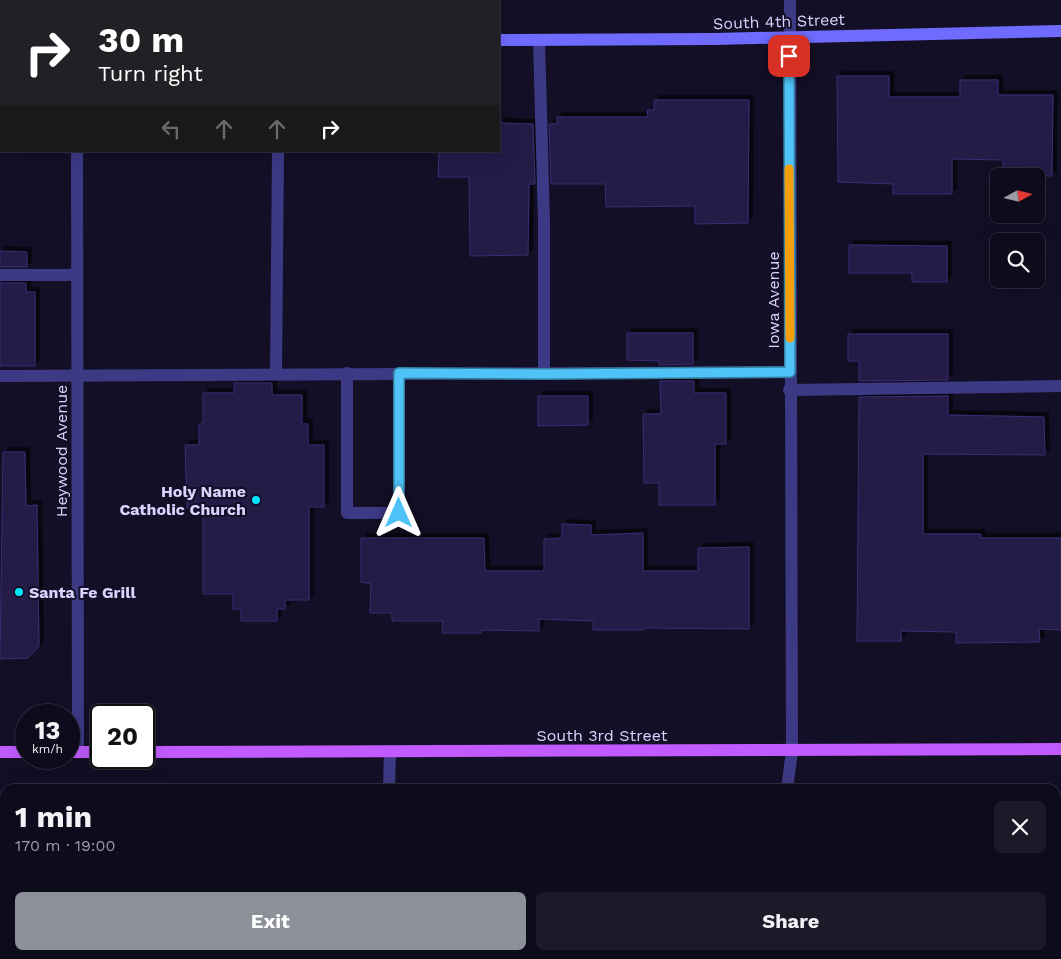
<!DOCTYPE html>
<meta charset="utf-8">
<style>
body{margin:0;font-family:"Work Sans",sans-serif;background:#1c1929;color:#f1f3f6;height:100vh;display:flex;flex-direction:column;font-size:19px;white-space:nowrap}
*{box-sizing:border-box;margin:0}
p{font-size:16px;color:#9b9ba3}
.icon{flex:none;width:28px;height:28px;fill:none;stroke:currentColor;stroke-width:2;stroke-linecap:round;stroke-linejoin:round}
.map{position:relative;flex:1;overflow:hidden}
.panel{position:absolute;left:0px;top:784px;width:1061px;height:176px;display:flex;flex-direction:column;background:#0e0b1c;border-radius:15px 15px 0 0;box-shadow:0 5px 20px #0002,0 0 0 1px #2e2b3b}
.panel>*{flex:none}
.top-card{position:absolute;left:0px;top:0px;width:500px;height:152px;box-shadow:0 5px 20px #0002,0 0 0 1px #2e2b3b;background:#202124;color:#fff;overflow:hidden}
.needle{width:32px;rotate:82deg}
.fabs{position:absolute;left:990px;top:168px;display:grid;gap:10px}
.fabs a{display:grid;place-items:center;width:55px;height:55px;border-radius:8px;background:#0e0b1c;box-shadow:0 5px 20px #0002,0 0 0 1px #2e2b3b;font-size:25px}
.speed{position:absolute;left:15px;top:704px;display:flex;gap:10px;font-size:25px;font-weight:700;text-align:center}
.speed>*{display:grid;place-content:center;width:65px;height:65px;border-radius:50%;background:#0e0b1c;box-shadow:0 5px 20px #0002,0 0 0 1px #2e2b3b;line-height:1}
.speed small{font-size:12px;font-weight:400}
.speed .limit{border:2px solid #111;border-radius:8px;background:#fff;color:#111}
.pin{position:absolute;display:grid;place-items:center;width:42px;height:42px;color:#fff;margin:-21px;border-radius:10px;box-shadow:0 2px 8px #0006}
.me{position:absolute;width:55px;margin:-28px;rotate:0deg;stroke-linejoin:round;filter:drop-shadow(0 0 4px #0008)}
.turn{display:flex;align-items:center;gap:18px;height:105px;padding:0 15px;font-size:22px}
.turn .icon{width:65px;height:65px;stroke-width:2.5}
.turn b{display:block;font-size:35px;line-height:42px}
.lanes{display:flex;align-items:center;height:48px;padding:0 15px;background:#0003;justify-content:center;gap:25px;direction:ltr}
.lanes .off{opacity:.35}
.round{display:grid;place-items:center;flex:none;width:52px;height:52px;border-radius:8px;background:#1c1929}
.headline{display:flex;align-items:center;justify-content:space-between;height:85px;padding:0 15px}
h1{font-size:30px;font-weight:700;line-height:38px}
.button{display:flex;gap:10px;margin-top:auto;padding:10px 15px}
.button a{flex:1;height:58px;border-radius:8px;background:#8c9099;color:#fff;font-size:20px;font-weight:700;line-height:58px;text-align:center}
.button a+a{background:#1c1929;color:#f1f3f6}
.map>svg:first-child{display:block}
.building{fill:#241b47;stroke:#3b2d73;filter:url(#shadow)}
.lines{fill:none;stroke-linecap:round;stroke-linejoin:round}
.service{stroke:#3d3a85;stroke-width:12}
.minor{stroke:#3d3a85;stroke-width:12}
.secondary{stroke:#6f6bff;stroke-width:12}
.primary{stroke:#c25bff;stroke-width:12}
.route-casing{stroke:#337fa1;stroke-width:12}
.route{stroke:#4fc3f7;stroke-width:9}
.slow{stroke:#f59e0b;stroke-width:9}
.poi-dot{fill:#00e5ff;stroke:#130f26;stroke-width:2}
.labels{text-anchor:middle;stroke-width:4;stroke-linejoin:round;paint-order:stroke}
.street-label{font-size:16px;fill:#d9d4ff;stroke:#130f26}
.poi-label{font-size:16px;font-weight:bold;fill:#d9d4ff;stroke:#130f26;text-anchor:end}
</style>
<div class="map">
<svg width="1061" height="959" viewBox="0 0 1061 959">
<defs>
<filter id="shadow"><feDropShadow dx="4.5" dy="-4.5" stdDeviation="0" flood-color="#0009"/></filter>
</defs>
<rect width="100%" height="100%" fill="#130f26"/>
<g class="building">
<polygon points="837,76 889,76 889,97 960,97 960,80 998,80 998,95 1053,95 1052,176 1003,176 1003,160 952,159 952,194 893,194 893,184 838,182"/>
<polygon points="654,100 749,100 748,223 695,224 695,206 606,207 605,184 551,184 549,124 557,124 557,117 648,117 647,110 654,110"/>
<polygon points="499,123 533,124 535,184 529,184 528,255 470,256 469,177 438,177 439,151 499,151"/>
<polygon points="849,245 947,246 947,282 912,282 912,273 849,273"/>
<polygon points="0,251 27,252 27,267 0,267"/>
<polygon points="0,283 26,283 26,292 35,292 35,366 0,366"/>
<polygon points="627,333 693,333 693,364 659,365 659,361 627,360"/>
<polygon points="848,334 948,334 948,380 859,381 859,361 848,361"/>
<polygon points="660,381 694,381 694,393 726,393 726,444 715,444 715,505 659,505 659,483 644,483 643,414 661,414"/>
<polygon points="234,383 272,383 272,395 302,395 302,424 308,424 308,445 324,445 324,507 309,507 309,600 285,600 285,609 277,609 277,621 241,621 241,609 233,609 233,594 203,594 203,508 187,508 185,445 199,445 199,424 203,424 203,393 234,393"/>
<polygon points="538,396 588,396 588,425 538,426"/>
<polygon points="948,396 948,415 1044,417 1045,455 923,454 923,534 981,534 981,538 1061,538 1061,630 1039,629 1040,642 956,643 956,632 901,631 901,641 857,641 859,397"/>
<polygon points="3,452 25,452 26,506 37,505 39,646 28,658 0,659"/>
<polygon points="562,524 591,525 591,535 643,533 643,571 698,571 698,548 749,547 749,629 643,628 643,630 593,630 593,621 539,619 539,631 481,630 481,633 442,633 443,621 392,621 392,613 370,613 371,584 361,582 361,538 484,538 485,571 544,571 544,539 562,538"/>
</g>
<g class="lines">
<g class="service">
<polyline points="539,40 544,222 544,374"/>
<polyline points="0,275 77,275"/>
<polyline points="347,373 347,513 399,513 399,373"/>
<polyline points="276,374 278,151"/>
<polyline points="0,376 790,372"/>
<polyline points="789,390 1061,386"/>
</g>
<g class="minor">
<polyline points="77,1 77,0"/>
<polyline points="77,151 78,752"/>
<polyline points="389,789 390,751"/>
<polyline points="787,789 792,751 790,0"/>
<polyline points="786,955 786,959"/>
<polyline points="389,959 389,955"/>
</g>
<g class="secondary">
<polyline points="499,40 714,39 1061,31"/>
<polyline points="0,41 1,41"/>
</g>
<g class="primary">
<polyline points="0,752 26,752"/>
<polyline points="69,752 101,752"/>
<polyline points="144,752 1061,749"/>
</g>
</g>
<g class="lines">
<defs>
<polyline id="route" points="399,513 399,373 544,374 790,372 789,56"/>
</defs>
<use href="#route" class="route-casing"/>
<use href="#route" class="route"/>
<polyline class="slow" points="789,169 790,338"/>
</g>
<g class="poi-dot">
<circle cx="256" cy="500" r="5"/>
<circle cx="19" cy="592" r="5"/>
</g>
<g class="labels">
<g class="street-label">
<text transform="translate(779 21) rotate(-2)" y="6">South 4th Street</text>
<text transform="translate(773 300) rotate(-90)" y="6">Iowa Avenue</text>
<text transform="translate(61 451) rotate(-90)" y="6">Heywood Avenue</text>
<text x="602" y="741">South 3rd Street</text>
</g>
<g class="poi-label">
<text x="246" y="497">Holy Name<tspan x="246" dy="18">Catholic Church</tspan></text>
<text x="29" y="598" text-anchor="start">Santa Fe Grill</text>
</g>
</g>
</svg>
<div class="fabs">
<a><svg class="needle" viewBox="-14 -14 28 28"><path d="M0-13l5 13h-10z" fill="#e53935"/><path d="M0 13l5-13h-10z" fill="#9b9ba3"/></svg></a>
<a><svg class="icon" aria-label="search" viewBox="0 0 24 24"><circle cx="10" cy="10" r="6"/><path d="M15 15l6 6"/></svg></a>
</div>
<div class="speed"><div>13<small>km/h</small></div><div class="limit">20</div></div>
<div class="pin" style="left:789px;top:56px;background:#d93025"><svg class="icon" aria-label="arrive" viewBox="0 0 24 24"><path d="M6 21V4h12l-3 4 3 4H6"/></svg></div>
<svg class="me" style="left:399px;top:513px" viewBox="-20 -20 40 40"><path d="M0-17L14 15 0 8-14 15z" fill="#4fc3f7" stroke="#fff" stroke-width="4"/></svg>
<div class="top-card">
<div class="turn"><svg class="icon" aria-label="right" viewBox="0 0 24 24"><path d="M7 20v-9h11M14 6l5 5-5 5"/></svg><div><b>30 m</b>Turn right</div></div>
<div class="lanes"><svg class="icon off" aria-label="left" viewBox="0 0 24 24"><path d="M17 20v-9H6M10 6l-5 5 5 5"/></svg><svg class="icon off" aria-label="ahead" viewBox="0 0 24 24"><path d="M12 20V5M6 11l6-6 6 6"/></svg><svg class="icon off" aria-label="ahead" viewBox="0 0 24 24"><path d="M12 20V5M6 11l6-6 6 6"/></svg><svg class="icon" aria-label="right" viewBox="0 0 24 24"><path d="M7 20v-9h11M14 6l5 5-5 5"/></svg></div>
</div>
<section class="panel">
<div class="headline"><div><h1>1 min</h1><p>170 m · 19:00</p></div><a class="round"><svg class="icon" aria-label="close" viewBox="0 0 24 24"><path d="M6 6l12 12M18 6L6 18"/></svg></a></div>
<div class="button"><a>Exit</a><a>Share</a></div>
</section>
</div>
